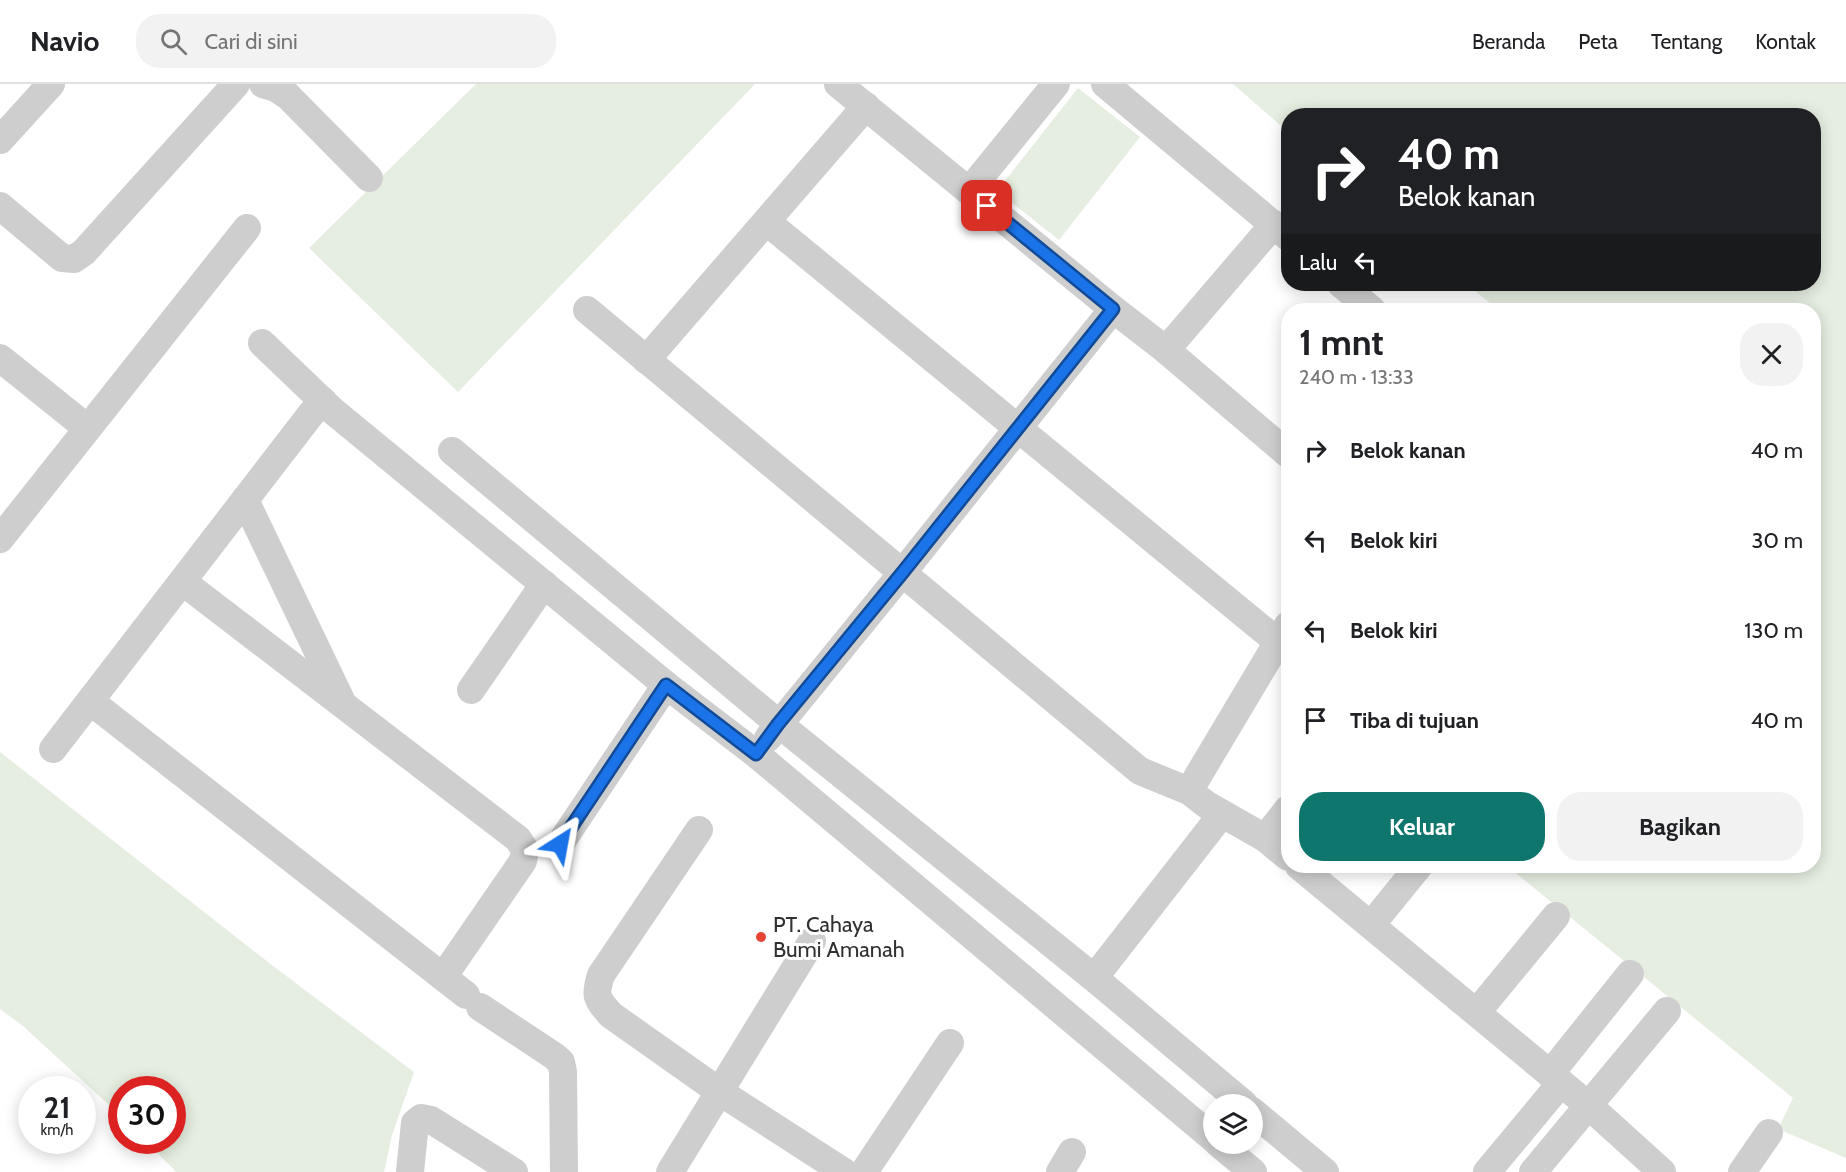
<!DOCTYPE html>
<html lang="id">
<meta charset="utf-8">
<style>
body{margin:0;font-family:Cabin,sans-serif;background:#f2f2f2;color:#202124;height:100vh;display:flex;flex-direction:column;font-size:22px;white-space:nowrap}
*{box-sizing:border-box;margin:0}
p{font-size:20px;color:#757577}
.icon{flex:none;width:33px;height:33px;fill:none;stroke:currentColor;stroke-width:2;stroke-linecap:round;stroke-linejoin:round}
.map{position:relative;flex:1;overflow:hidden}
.drawer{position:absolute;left:1281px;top:219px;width:540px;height:570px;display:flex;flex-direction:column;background:#fff;border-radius:24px;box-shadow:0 3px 15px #0003}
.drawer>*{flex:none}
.hud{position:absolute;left:1281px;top:24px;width:540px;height:183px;border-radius:24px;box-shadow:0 3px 15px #0003;background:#202124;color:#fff;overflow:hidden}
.tools{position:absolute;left:1203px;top:1010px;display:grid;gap:12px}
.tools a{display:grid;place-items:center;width:60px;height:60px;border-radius:50%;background:#fff;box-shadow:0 3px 15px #0003;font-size:30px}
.speed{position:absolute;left:18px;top:992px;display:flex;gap:12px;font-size:30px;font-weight:700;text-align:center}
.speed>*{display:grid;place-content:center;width:78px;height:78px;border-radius:50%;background:#fff;box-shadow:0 3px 15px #0003;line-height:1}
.speed small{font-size:15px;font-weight:400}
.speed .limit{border:9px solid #d22;background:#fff;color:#111}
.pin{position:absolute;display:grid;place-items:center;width:51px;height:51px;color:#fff;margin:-26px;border-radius:12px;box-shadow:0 3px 9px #0006}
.me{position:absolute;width:66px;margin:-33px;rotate:34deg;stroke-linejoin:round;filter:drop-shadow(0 0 4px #0008)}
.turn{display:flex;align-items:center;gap:21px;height:126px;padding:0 18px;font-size:27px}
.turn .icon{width:78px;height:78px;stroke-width:2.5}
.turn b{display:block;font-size:42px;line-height:51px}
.then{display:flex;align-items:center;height:57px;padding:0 18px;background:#0003;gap:12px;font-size:22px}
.round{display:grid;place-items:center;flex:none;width:63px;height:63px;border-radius:24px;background:#f2f2f2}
.overview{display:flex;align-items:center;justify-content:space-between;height:102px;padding:0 18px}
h1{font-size:36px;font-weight:700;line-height:45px}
.cta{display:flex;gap:12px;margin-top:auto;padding:12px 18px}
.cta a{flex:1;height:69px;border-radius:24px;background:#0f766e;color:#fff;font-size:24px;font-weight:700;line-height:69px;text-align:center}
.cta a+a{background:#f2f2f2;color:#202124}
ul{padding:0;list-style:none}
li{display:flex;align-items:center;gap:18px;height:90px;padding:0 18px}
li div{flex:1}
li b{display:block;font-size:22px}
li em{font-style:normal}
header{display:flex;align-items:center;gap:36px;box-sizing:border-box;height:84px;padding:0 30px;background:#fff;border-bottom:2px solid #e0e0e0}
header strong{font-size:28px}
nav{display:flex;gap:33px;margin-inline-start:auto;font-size:21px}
.search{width:420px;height:54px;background:#f2f2f2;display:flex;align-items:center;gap:15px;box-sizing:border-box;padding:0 21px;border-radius:24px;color:#757577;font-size:22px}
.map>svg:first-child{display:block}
.green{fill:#e5eee0}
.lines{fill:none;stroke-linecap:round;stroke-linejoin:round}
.street{stroke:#cecece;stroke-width:28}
.route-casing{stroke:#114b97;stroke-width:15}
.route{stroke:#1a73e8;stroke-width:10}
.poi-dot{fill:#e64536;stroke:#fff;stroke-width:2}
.labels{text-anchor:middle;stroke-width:6;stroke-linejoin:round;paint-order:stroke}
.poi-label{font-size:22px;fill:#313131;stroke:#fff;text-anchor:start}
</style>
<header>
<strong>Navio</strong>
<div class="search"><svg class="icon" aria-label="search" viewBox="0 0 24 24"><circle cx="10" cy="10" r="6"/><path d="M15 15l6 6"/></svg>Cari di sini</div>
<nav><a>Beranda</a><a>Peta</a><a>Tentang</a><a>Kontak</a></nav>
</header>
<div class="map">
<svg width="1846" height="1088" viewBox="0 0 1846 1088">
<rect width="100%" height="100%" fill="#fff"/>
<g class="green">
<polygon points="476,0 755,0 458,308 309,164"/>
<polygon points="1233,0 1846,0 1846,1074 1778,1045 1793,1014 1507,782 1814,782 1814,226 1498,226 1467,200 1814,200 1814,32 1288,32 1288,48"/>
<polygon points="1078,4 1140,53 1059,156 997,107"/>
<polygon points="0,668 273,882 414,988 392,1051 384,1088 176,1088 145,1056 172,1056 172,1005 122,1005 121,1032 23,942 0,925"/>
</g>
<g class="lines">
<g class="street">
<polyline points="263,0 276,4 288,12 369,94"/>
<polyline points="838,0 1113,225 1166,266 1288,370"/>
<polyline points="1105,0 1288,153"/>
<polyline points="0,56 51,0"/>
<polyline points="969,107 1056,0"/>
<polyline points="0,122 62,174 74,175 84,168 236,0"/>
<polyline points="767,138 1278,558"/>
<polyline points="1341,200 1372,226"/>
<polyline points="587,226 1140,687 1189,707 1207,721 1265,754 1288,773"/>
<polyline points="262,259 333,327 666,601 756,670 1214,1055"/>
<polyline points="1166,266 1274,140"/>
<polyline points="0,274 87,344"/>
<polyline points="646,276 866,22"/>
<polyline points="452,367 779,640 1094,894 1244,1020"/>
<polyline points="245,416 341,616"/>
<polyline points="0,455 247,144"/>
<polyline points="183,498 518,755 525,766 523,777 443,893"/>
<polyline points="471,606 544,500"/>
<polyline points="90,617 466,911"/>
<polyline points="768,654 903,488 1113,225"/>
<polyline points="53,665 311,330 323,317"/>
<polyline points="1189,707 1288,541"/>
<path d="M699 746 601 891C594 913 597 915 611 931L720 1008 844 1088"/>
<polyline points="1265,754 1288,725"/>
<polyline points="560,760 666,601"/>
<polyline points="1299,782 1589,1022 1662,1088"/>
<polyline points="1371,841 1419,782"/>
<polyline points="1094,894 1222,730"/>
<polyline points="480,923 554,972 561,978 563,988 564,1088"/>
<polyline points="1477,928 1556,832"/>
<polyline points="1550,990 1630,890"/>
<polyline points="1252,1027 1325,1088"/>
<polyline points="1218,1059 1253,1088"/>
<polyline points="410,1088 415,1039 421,1034 431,1036 514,1088"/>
<polyline points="670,1088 812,857"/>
<polyline points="864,1088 950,959"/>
<polyline points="1060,1088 1072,1068"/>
<polyline points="1487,1088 1561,999"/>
<polyline points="1533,1088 1667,927"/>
<polyline points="1742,1088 1769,1049"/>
</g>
</g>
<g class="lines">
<defs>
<polyline id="route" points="560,760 666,601 756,670 778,640 903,488 1113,225 987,122"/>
</defs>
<use href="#route" class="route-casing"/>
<use href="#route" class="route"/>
</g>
<circle class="poi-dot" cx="761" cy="853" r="6"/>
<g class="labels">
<g class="poi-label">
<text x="773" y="848">PT. Cahaya<tspan x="773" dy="25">Bumi Amanah</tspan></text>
</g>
</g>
</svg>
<div class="tools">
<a><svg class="icon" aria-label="layers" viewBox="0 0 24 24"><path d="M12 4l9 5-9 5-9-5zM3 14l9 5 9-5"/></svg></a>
</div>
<div class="speed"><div>21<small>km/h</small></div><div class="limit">30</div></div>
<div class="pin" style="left:987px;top:122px;background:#d93025"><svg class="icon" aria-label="arrive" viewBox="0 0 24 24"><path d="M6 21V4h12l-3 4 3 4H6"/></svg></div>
<svg class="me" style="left:560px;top:760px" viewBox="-20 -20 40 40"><path d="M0-17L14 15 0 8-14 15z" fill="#1a73e8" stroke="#fff" stroke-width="4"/></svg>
<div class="hud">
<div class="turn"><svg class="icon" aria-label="right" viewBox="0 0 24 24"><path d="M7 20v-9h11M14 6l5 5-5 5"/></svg><div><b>40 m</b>Belok kanan</div></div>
<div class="then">Lalu<svg class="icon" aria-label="left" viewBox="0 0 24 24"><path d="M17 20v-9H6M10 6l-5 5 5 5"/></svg></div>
</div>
<section class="drawer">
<div class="overview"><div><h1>1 mnt</h1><p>240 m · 13:33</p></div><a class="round"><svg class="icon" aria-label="close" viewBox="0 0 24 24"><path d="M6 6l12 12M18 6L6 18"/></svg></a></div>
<ul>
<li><svg class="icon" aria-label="right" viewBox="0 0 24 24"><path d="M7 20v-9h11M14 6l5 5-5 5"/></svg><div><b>Belok kanan</b></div><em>40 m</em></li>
<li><svg class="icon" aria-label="left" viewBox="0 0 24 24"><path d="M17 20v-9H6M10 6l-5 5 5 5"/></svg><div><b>Belok kiri</b></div><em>30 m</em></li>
<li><svg class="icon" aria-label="left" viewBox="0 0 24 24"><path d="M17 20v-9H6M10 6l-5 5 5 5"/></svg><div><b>Belok kiri</b></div><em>130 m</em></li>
<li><svg class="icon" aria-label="arrive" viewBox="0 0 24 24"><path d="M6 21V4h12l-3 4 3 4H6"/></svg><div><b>Tiba di tujuan</b></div><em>40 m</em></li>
</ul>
<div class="cta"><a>Keluar</a><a>Bagikan</a></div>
</section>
</div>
